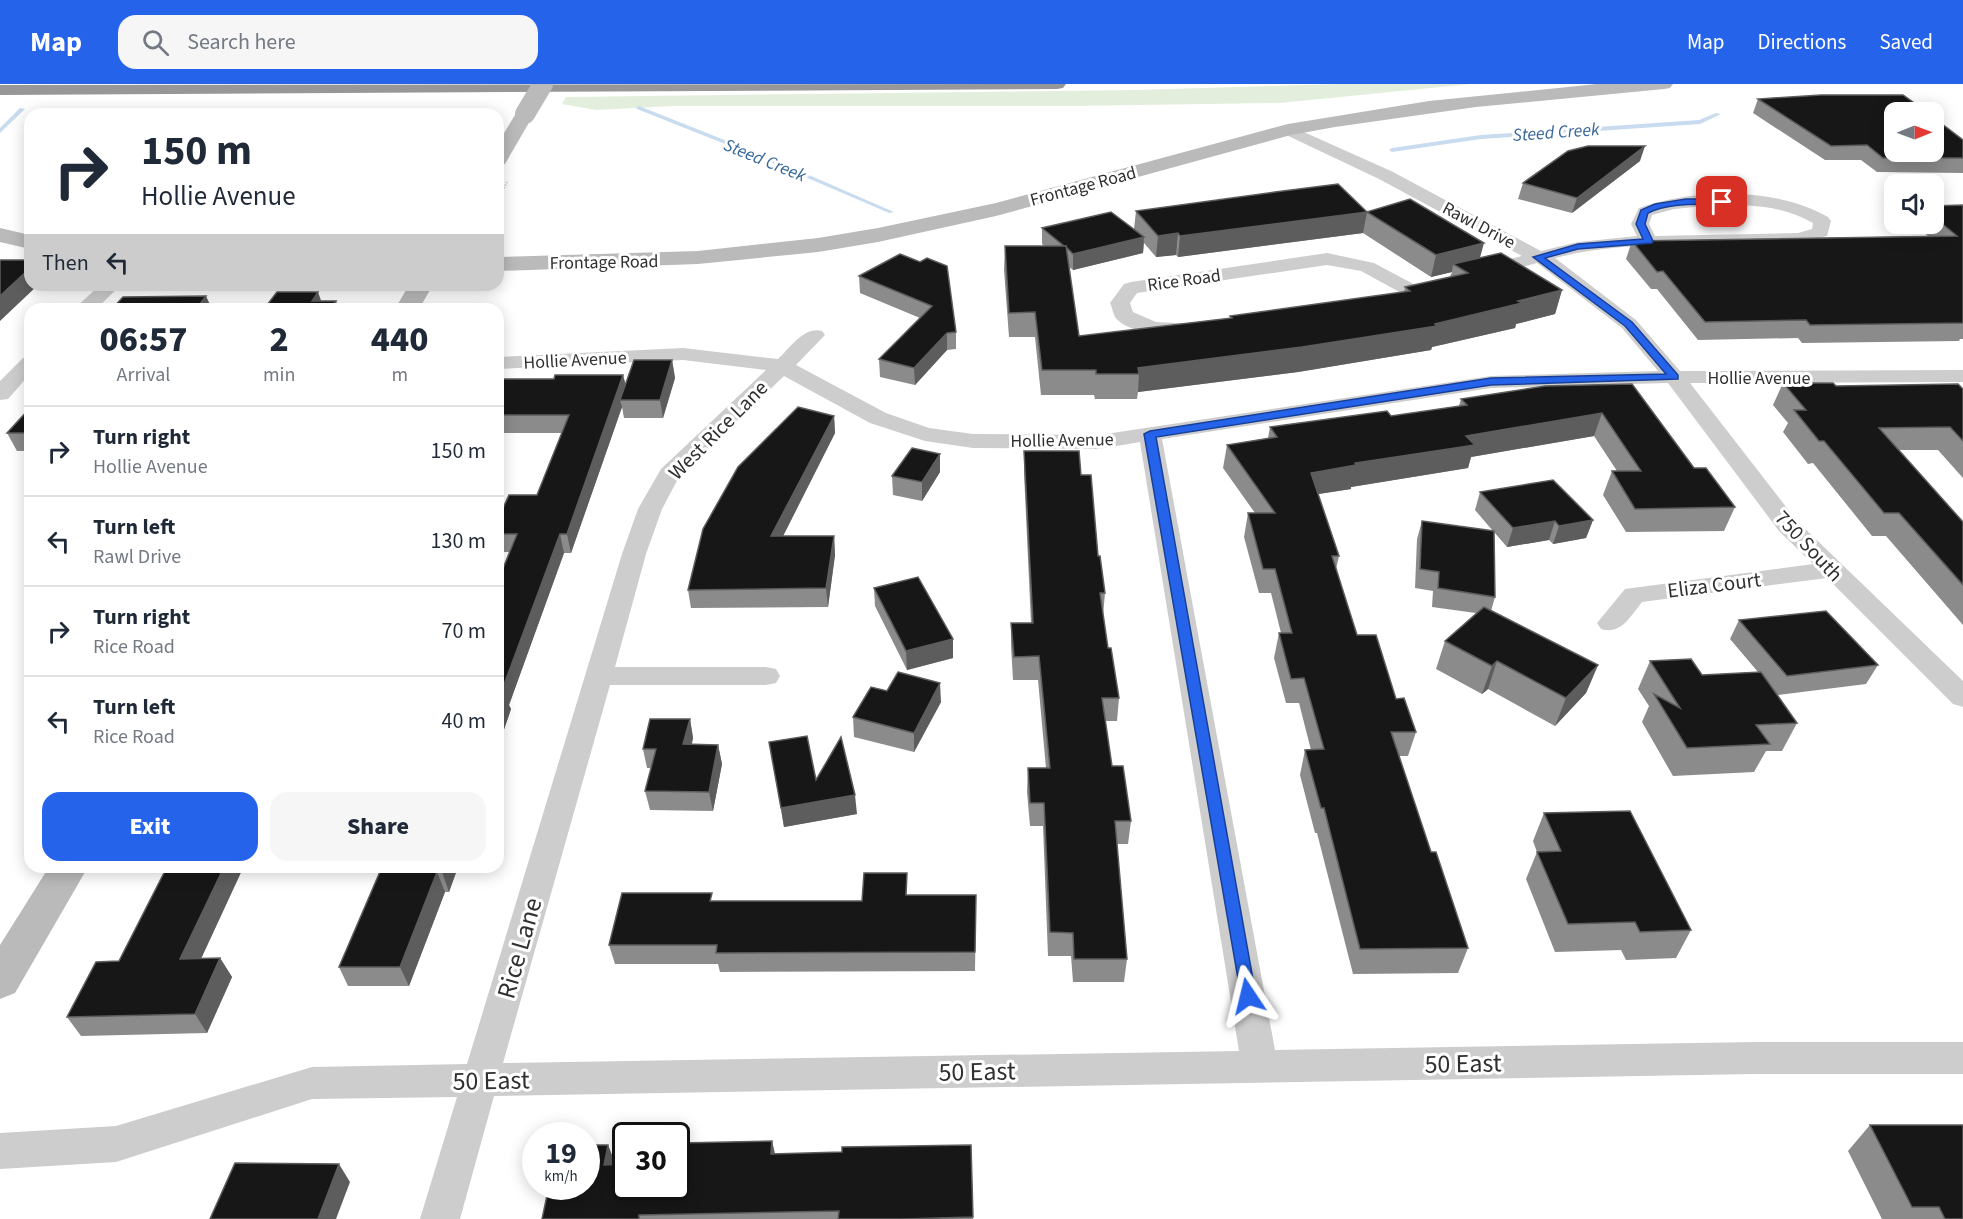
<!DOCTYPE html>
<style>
body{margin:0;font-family:"Source Sans 3",sans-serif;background:#f6f6f7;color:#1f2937;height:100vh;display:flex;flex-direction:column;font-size:22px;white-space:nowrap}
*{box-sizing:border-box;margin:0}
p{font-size:20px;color:#747a83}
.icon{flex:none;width:33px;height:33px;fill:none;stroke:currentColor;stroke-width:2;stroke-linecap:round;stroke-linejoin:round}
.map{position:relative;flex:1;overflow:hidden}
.drawer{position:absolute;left:24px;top:219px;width:480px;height:570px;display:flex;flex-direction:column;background:#fff;border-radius:18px;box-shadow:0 3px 15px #0003}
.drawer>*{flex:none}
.hud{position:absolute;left:24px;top:24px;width:480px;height:183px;border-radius:18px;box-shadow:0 3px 15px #0003;background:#fff;color:#1f2937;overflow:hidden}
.needle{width:39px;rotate:89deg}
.controls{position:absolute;left:1884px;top:18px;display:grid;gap:12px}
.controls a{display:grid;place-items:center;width:60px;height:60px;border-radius:12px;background:#fff;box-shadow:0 3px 15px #0003;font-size:30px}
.speed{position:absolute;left:522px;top:1038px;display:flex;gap:12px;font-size:30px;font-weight:700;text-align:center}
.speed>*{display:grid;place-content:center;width:78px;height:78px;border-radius:50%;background:#fff;box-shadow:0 3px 15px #0003;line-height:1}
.speed small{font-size:15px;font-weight:400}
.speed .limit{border:3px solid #111;border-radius:9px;background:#fff;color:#111}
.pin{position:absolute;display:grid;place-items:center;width:51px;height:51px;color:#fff;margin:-26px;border-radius:12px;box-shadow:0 3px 9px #0006}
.me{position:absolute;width:66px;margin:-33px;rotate:350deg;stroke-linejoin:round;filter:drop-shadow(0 0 4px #0008)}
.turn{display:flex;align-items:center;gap:21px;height:126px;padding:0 18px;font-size:27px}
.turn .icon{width:78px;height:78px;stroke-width:2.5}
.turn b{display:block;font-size:42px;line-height:51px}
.then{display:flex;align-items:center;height:57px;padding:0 18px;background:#0003;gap:12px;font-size:22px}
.eta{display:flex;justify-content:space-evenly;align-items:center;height:102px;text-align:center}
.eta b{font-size:36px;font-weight:800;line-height:42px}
.cta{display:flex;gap:12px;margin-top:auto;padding:12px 18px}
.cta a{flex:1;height:69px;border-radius:18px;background:#2563eb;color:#fff;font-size:24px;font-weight:800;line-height:69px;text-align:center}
.cta a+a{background:#f6f6f7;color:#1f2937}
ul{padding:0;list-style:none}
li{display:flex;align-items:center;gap:18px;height:90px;padding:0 18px;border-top:2px solid #e0e1e3}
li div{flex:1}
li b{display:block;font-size:22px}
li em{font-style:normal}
header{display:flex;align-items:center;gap:36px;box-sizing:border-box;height:84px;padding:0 30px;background:#2563eb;color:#fff}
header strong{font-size:28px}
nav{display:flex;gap:33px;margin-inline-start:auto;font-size:21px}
.search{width:420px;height:54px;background:#f6f6f7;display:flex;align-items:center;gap:15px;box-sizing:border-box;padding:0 21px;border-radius:18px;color:#747a83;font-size:22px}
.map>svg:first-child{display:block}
.green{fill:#e4eedd}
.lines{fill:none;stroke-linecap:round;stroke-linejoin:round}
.stream{fill:#c8dbef;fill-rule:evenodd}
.path{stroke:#cdcdcd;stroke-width:2;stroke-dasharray:1.5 1.5;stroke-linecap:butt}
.street{fill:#cdcdcd;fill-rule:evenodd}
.secondary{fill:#bababa;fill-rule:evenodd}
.highway{fill:#979797;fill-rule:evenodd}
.secondary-bridge{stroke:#bababa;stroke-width:20}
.wall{fill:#8b8b8b;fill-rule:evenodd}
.shaded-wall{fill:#5d5d5d}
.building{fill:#171717;stroke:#5d5d5d;stroke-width:1.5}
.route{fill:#2563eb;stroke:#184099;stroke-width:1.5}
.labels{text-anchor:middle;stroke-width:6;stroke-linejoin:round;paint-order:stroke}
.far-water-label{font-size:18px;font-style:italic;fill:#36669a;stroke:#fff}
.far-street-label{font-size:18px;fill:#303030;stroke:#fff}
.street-label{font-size:21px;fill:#303030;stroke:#fff}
.near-street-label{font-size:26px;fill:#303030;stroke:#fff}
</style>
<header>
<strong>Map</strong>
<div class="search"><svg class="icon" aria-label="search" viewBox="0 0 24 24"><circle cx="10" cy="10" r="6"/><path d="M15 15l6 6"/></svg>Search here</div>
<nav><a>Map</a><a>Directions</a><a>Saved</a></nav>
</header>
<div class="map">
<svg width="1963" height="1135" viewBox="0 0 1963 1135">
<rect width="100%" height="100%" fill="#fff"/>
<polygon class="green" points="1341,0 1471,0 1280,19 1074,22 673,22 596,26 562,20 566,13 1133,6"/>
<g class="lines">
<g class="stream">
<polygon points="639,22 772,75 894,128 889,129 768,77 637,25 636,24"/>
<polygon points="20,24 25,25 0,49 0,44"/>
<polygon points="1716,29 1721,30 1700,40 1481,55 1392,68 1389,66 1392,64 1481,51 1699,36"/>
</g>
<polyline class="path" points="498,115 507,98"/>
<g class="street">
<path d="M1288 41 1391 87 1541 167 1578 158 1637 152 1631 140 1639 124C1694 104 1777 103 1828 133L1831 137 1827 152 1799 159C1722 161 1629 155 1555 174L1636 236 1680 287 1963 286V298L1690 299 1797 437 1963 597V623L1953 620 1827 494 1642 518C1630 533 1621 551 1601 545L1597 539 1625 505 1813 480 1779 447 1668 299 1491 304 1162 355 1275 966 1755 958H1963V990H1755L494 1012 460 1135H420L457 1013 312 1015 116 1078 0 1085V1049L116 1042 312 983 467 980 622 470 638 425 661 385 766 286 683 276 498 285V273L683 264 778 275C790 264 804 242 822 247L825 251 796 281 886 329 929 344 973 350 1099 351 1491 292 1658 287 1622 244 1541 182 1537 179 1481 194 1474 192 1472 188 1474 184 1522 172 1379 95 1282 49 1280 46ZM1716 121C1750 121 1782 121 1813 139L1812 145 1798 149 1655 152 1649 140 1652 131 1674 125ZM784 292 870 339 925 357 973 364 1099 365 1140 358 1239 967 503 979 610 601H766L776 599 780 592 776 585 766 583H615L646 470 662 425 679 393Z"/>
<path d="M1327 169 1374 179 1417 202 1420 206 1417 210H1403L1361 187 1327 181 1137 209 1130 219 1133 228 1156 238 1194 240 1197 244 1194 248C1175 253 1128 251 1115 233 1113 229 1112 223 1110 219L1124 200 1131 198Z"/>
<polygon points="100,201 121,201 96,225 74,225"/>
<polygon points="30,272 30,290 8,315 0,316 0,297 23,274"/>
</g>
<g class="secondary">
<polygon points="1597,0 1673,0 1670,4 1664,5 1476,23 1335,43 1291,51 996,132 878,158 818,168 698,180 498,187 498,173 698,167 818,154 878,144 996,119 1288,40 1429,17"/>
<polygon points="525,24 532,26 534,30 505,80 498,82 498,59 518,26"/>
<polygon points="0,144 30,151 30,165 0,158"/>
<polygon points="409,201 433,201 419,225 395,225"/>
<polygon points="49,783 88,783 15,909 0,915 0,861"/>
</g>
<polygon class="highway" points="1066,0 1063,4 1057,5 0,11 0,1"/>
<polyline class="secondary-bridge" points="525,30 543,0"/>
</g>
<g class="wall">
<polygon points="1758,15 1963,74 1963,89 1877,88 1861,76 1825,76 1753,29"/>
<polygon points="1640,77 1572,129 1518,115 1523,99"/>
<polygon points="1963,121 1963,255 1960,255 1959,257 1802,259 1798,254 1698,256 1657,205 1651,205 1626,175 1632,157 1928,152 1913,140 1934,140 1934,122"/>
<path d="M1136 127 1367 128 1480 174 1562 206 1555 230 1516 240 1515 244 1432 263 1431 266 1298 288 1138 308 1137 315H1095L1094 311H1041L1035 253H1009L1004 186 1005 162H1044L1042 160V144L1134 145ZM1363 149 1431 193 1452 188 1450 193 1405 203 1404 208 1230 232V234L1079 252 1069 183 1073 186 1143 169 1144 159 1156 173 1176 171 1178 173Z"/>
<polygon points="900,170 956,248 956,265 947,266 915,301 880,293 879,275 920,234 860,209 859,192"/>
<polygon points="672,276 675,294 663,334 624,334 622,323 571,469 564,469 509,621 511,625 498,663 498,497 509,468 498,468 498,435 537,411 562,349 498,349 498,295 554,295 623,291 626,301"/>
<polygon points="1783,299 1836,302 1963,305 1963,394 1938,366 1899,366 1963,438 1963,541 1886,452 1872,452 1813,379 1808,380 1783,348 1788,339 1773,321"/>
<polygon points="1632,300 1694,384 1735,423 1724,447 1626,448 1603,411 1612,387 1617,387 1594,352 1471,373 1468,384 1351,403 1351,405 1318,410 1339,472 1336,485 1357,551 1416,648 1408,672 1399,672 1431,768 1468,864 1458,889 1353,890 1317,749 1315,749 1300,691 1305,666 1311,666 1299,619 1286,619 1274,574 1279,549 1281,549 1271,509 1259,509 1244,453 1248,429 1255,429 1223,384 1227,361 1268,354 1270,343 1391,332 1459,322 1461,315"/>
<polygon points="30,324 30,367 17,367 7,349"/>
<polygon points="834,332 835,349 783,452 834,452 835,471 828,523 691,524 688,506"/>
<polygon points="1024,367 1081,391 1098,472 1105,509 1103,531 1108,564 1119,614 1117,637 1105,637 1112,682 1131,737 1128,760 1117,760 1127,875 1124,898 1073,898 1071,872 1048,872 1043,742 1030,742 1027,708 1028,684 1046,684 1038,596 1013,596 1011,562 1011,539 1031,539 1024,389"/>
<polygon points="940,388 922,417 893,411 892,392"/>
<polygon points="1480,408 1593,436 1586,454 1553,460 1549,456 1507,463 1494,448 1495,513 1491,527 1598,581 1586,609 1555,642 1488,605 1482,610 1436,585 1445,557 1476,529 1432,523 1433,507 1415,504 1417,455 1422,437 1493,447 1475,426"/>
<polygon points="874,504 953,574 907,586 875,522"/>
<polygon points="1739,536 1878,581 1866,600 1777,611 1797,639 1782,667 1766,667 1754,688 1673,692 1642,638 1649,622 1638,605 1650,577 1702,591 1758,588 1730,555"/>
<polygon points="941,618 914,668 854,653 853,633"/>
<polygon points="690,635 693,654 692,660 718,661 722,680 713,727 650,726 645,707 651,684 647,684 643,665"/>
<polygon points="769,658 816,696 857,730 784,743"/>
<polygon points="1544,729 1691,846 1676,874 1626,876 1621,866 1555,868 1526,795 1537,768 1533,757"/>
<polygon points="458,783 449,808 445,808 409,902 348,902 339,883 374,805"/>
<polygon points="243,784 201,875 220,874 232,893 207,949 81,952 67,933 119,877"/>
<polygon points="908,811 976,811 975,887 720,888 718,880 615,880 609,861 714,817 862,817"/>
<polygon points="1870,1041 1963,1135 1882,1135 1848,1067"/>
<polygon points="772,1057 775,1070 842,1068 971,1061 973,1135 542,1135 608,1061 615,1079 614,1081 626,1102"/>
</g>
<g class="shaded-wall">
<polygon points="1645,62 1640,77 1572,129 1577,114"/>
<polygon points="1367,128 1363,149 1178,173 1180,152"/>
<polygon points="1178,149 1176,171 1156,173 1158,152"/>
<polygon points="1144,153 1143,169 1073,186 1073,170"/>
<polygon points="1484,159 1478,181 1453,180 1452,188 1431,193 1436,171"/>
<polygon points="30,184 30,201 38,201 0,237 0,212"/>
<polygon points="1562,206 1555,230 1516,240 1515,244 1432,263 1431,266 1298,288 1138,308 1139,290 1138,284 1435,240"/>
<polygon points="318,208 324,225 312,217"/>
<polygon points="206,212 212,225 196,225"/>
<polygon points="336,217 339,225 330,225"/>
<polygon points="947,249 947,266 915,301 914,284"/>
<polygon points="672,276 675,294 663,334 660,316"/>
<polygon points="623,291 627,308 620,316 622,323 571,469 567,450"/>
<polygon points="1602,329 1594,352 1471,373 1468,384 1351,403 1351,405 1306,412 1311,389 1355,379 1466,352"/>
<polygon points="834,332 835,349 774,470 771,452"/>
<polygon points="940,370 940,388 922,417 922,398"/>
<polygon points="1593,436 1586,454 1553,460 1559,442"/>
<polygon points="1555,437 1549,456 1507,463 1513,444"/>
<polygon points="560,450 564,469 509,621 511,625 498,663 498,625 502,606"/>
<polygon points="834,452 835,471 828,523 826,504"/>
<polygon points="953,555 953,574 907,586 906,567"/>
<polygon points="1497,577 1488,605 1482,610 1492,582"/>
<polygon points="1598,581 1586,609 1555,642 1566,614"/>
<polygon points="940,599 941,618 914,668 914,649"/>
<polygon points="690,635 693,654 687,679 683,660"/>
<polygon points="718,661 722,680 713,727 709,708"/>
<polygon points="855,711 857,730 784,743 781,724"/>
<polygon points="224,783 242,783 243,784 192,894 180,875"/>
<polygon points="444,783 458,783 449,808 442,788"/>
<polygon points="437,788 445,808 409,902 400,883"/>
<polygon points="220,874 232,893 207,949 195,930"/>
<polygon points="772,1057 776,1075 771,1070"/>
<polygon points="608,1061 615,1079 611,1099 604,1081"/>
<polygon points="339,1080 350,1098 336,1135 318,1135"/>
</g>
<g class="building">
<polygon points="1821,11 1903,11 1927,28 1894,28 1894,68 1934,68 1934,34 1963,56 1963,74 1883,74 1867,61 1831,62 1758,15"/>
<polygon points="1588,62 1645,62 1577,114 1523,99 1568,67"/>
<polygon points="1338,100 1367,128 1410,115 1484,159 1436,171 1367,128 1180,152 1178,149 1158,152 1136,127 1275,108"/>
<polygon points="1963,121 1963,239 1810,241 1806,236 1705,238 1663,187 1657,188 1632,157 1957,152 1934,133 1934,122"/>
<polygon points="1111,128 1144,153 1073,170 1067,164 1066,162 1064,162 1042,144"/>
<polygon points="1005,162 1066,162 1079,252 1232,234 1230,232 1410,207 1405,203 1468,189 1453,180 1501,169 1562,206 1518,217 1522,219 1435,240 1437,242 1302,263 1138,284 1139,290 1096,290 1096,286 1042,286 1035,228 1009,229"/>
<polygon points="900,170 920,178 927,174 947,182 956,248 947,249 914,284 879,275 932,222 859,192"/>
<polygon points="0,176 30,176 30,184 0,212"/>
<polygon points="277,208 318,208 312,217 336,217 330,225 264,225"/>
<polygon points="206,212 196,225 112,225 123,213"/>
<polygon points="634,276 672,276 660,316 620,316"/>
<polygon points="555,291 623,291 567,450 560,450 502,606 505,606 498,625 498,497 517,450 498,450 498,435 509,411 537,411 569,331 498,331 498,295 554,295"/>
<polygon points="1783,299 1833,299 1836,302 1958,300 1963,305 1963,357 1950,343 1879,344 1963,438 1963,501 1899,429 1884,429 1824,357 1819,357 1794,326 1806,326"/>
<polygon points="1632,300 1694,384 1706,384 1735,423 1635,425 1612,387 1641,387 1602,329 1466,352 1475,361 1355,379 1356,381 1311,389 1339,472 1332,472 1357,551 1376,551 1396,615 1404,614 1416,648 1391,648 1431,768 1436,768 1468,864 1360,865 1324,724 1321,724 1305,666 1324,665 1304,594 1291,595 1279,549 1292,549 1275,485 1263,485 1248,429 1275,429 1227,361 1277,353 1270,343 1387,327 1391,332 1467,321 1461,315 1545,302"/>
<polygon points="798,323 834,332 771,452 834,452 826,504 688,506 703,445 738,383"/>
<polygon points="30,324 30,349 7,349"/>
<polygon points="912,364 940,370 922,398 892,392"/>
<polygon points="1024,367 1079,367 1081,391 1091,391 1098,472 1100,472 1105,509 1100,509 1108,564 1111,564 1119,614 1102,614 1112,682 1123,682 1131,737 1115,737 1127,875 1074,875 1073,849 1050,848 1044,719 1030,719 1028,684 1050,684 1039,572 1014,573 1011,539 1033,539"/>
<polygon points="1553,396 1593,436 1559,442 1555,437 1513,444 1480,408"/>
<polygon points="1422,437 1494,447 1495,513 1438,504 1439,488 1420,485"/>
<polygon points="918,493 953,555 906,567 874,504"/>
<polygon points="1484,523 1598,581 1566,614 1497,577 1492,582 1445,557"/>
<polygon points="1826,527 1878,581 1787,592 1739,536"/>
<polygon points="1691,575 1702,591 1761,588 1797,639 1756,641 1770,660 1687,664 1654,610 1680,624 1650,577"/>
<polygon points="898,588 940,599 914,649 853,633 871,603 887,607"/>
<polygon points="650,635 690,635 683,660 718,661 709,708 645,707 656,665 643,665"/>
<polygon points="807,652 816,696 841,653 855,711 781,724 769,658"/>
<polygon points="1630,727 1691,846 1640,848 1635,838 1568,840 1537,768 1561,767 1544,729"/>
<polygon points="167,783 224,783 180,875 220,874 195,930 67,933 96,878 119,877"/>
<polygon points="382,783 444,783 442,788 437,788 400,883 339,883"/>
<polygon points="864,789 907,789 906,811 976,811 975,868 716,869 717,861 609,861 622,809 712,809 710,817 862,817"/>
<polygon points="1870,1041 1963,1041 1963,1135 1945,1135 1939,1123 1912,1123"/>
<polygon points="772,1057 771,1070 842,1068 842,1063 971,1061 973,1133 902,1135 838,1135 839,1127 639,1131 639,1135 542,1135 549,1102 586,1102 586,1061 608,1061 604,1081 626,1080 626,1102 676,1102 676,1080 678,1080 681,1059"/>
<polygon points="235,1079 339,1080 318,1135 210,1135"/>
</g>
<path class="route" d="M1686 115H1722L1726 118 1722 120C1698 121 1670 118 1648 129L1645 140 1653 157 1652 159 1578 165 1545 174 1632 238 1678 291V295L1491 301 1156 353 1256 912 1254 918 1248 920 1242 918 1144 350 1150 347 1491 294 1666 290 1625 242 1533 173 1578 160 1643 155 1636 140 1641 126 1655 120Z"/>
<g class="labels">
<g class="far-water-label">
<text transform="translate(1556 48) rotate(-4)" y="6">Steed Creek</text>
<text transform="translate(765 76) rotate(22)" y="6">Steed Creek</text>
</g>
<g class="far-street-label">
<text transform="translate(1083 102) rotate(-15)" y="6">Frontage Road</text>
<text transform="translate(1479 141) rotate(28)" y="6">Rawl Drive</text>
<text transform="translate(604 178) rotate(-1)" y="6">Frontage Road</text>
<text transform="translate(1184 196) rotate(-8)" y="6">Rice Road</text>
<text transform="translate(575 276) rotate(-3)" y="6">Hollie Avenue</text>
<text x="1759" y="300">Hollie Avenue</text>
<text transform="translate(1062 356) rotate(-1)" y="6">Hollie Avenue</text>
</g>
<g class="street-label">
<text transform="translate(718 346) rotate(-45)" y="7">West Rice Lane</text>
<text transform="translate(1809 462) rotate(47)" y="7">750 South</text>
<text transform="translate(1714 501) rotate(-7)" y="7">Eliza Court</text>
</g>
<g class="near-street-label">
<text transform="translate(519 864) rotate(-74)" y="9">Rice Lane</text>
<text transform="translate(1463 979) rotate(-1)" y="9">50 East</text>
<text transform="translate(977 987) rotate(-1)" y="9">50 East</text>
<text transform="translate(491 996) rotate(-1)" y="9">50 East</text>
</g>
</g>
</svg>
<div class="controls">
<a><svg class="needle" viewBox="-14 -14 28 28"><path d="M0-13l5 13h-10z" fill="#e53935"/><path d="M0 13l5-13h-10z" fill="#747a83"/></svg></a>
<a><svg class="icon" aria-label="sound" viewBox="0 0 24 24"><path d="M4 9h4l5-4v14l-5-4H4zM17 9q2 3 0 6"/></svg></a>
</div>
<div class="speed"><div>19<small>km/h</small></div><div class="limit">30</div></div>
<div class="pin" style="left:1722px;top:118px;background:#d93025"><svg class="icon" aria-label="arrive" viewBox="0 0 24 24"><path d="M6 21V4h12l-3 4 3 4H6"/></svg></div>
<svg class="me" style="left:1248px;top:912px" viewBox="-20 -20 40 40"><path d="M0-17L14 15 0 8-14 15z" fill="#2563eb" stroke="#fff" stroke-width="4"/></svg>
<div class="hud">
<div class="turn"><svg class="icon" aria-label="right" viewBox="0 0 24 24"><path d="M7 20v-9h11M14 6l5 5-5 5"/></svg><div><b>150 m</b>Hollie Avenue</div></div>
<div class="then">Then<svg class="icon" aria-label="left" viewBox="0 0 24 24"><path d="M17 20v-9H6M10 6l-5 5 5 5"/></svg></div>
</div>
<section class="drawer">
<div class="eta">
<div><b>06:57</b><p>Arrival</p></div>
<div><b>2</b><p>min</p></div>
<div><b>440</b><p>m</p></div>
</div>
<ul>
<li><svg class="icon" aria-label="right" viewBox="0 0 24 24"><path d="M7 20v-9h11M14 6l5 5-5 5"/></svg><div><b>Turn right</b><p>Hollie Avenue</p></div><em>150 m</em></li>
<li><svg class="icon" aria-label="left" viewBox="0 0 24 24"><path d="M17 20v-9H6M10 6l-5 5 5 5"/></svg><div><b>Turn left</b><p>Rawl Drive</p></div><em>130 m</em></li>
<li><svg class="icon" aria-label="right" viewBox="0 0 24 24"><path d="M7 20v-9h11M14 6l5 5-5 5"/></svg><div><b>Turn right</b><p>Rice Road</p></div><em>70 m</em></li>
<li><svg class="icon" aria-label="left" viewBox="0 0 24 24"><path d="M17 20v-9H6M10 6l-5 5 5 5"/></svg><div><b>Turn left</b><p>Rice Road</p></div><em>40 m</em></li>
</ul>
<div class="cta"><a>Exit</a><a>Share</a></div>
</section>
</div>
